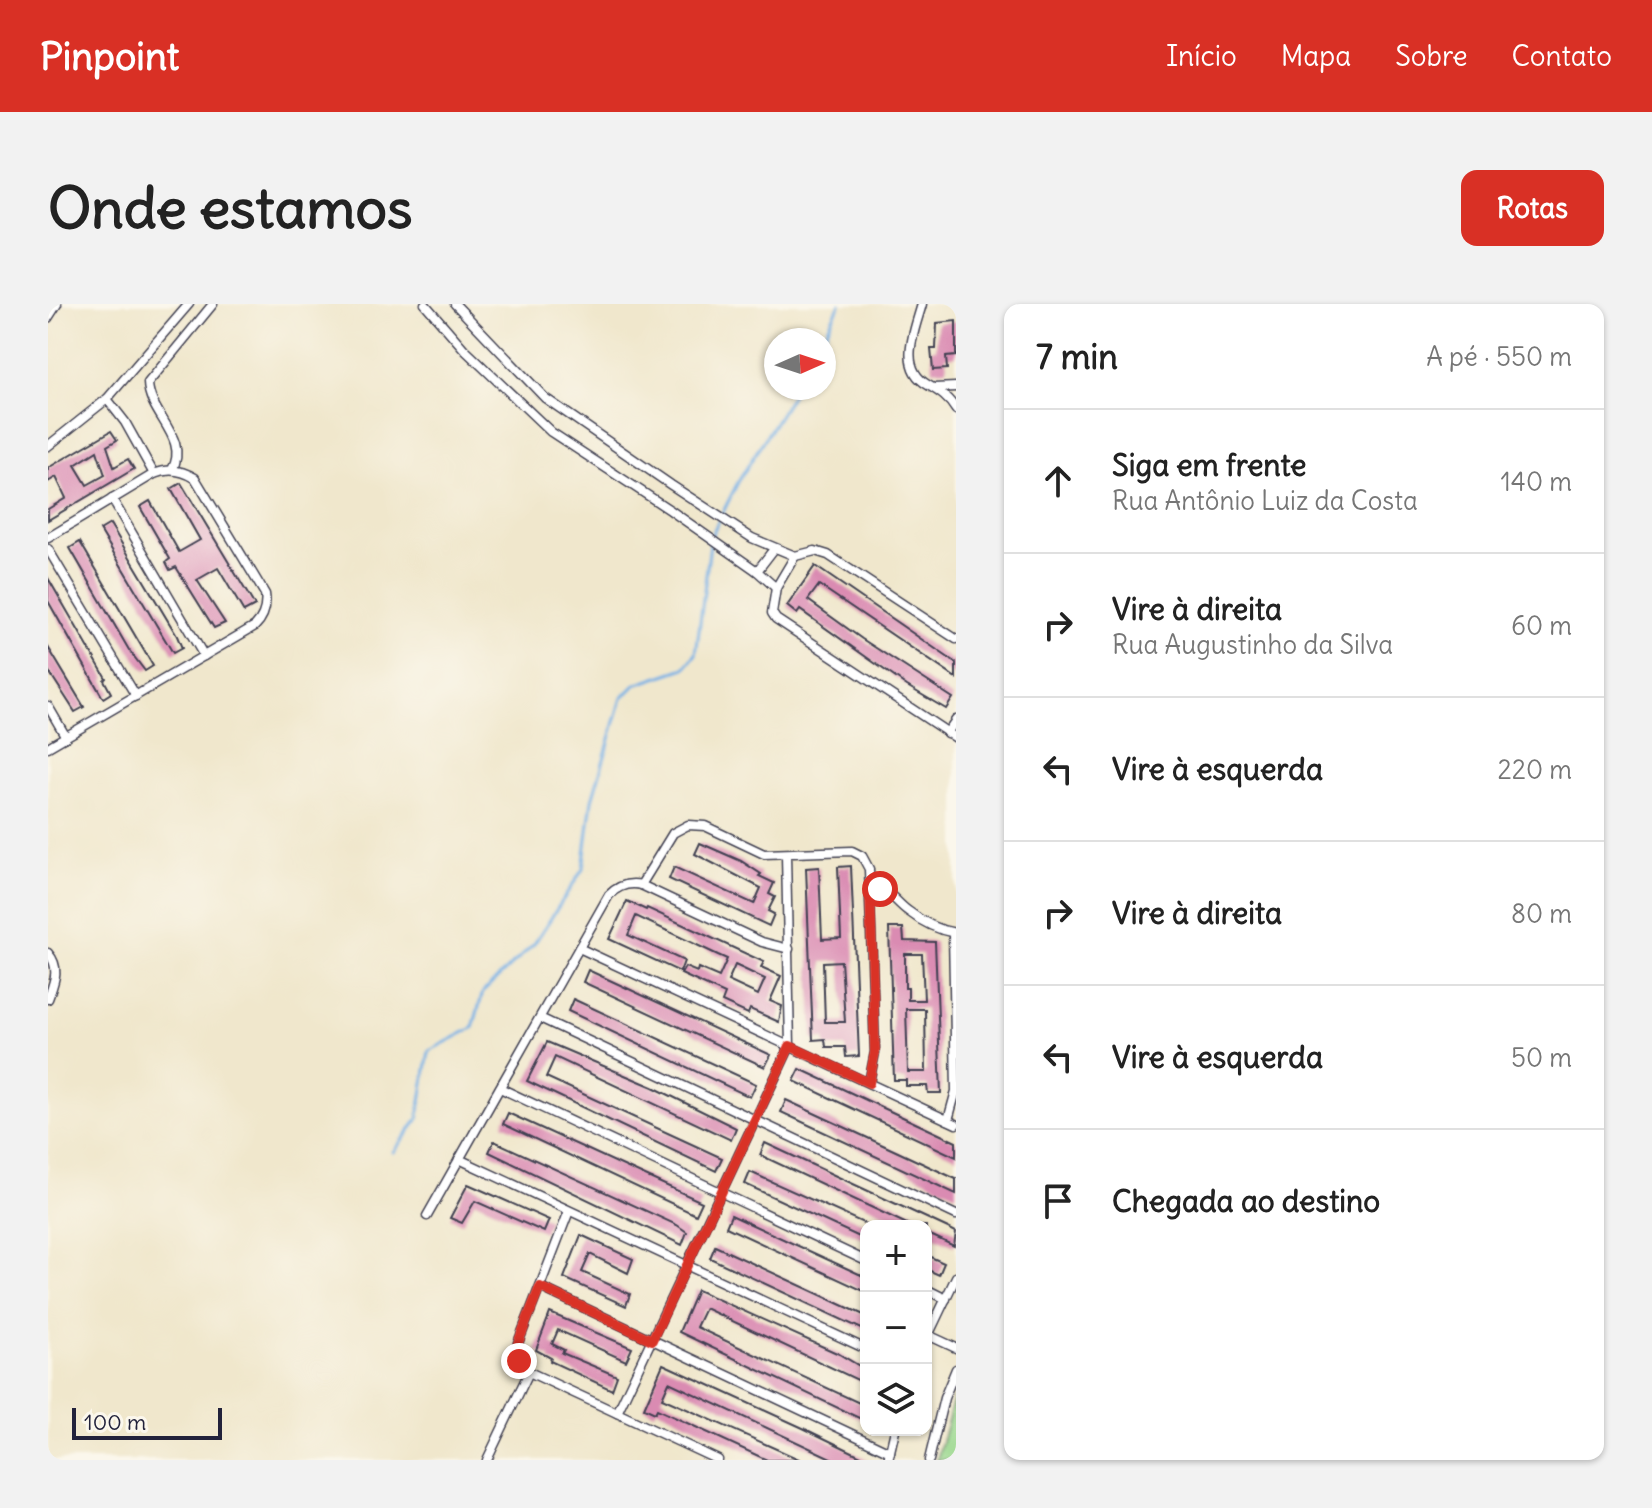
<!DOCTYPE html>
<html lang="pt">
<meta charset="utf-8">
<style>
:root{--surface:#fff;--page:#f2f2f2;--text:#222;--muted:#767676;--line:#e0e0e0;--accent:#d93025}
body{margin:0;font-family:Delius,sans-serif;background:var(--page);color:var(--text)}
.controls{position:absolute;right:24px;bottom:24px;display:grid;overflow:hidden;border-radius:16px;box-shadow:0 2px 6px #0004}
.controls button{width:72px;height:72px;display:grid;place-items:center;padding:0;border:0;border-bottom:2px solid var(--line);background:var(--surface);color:var(--text);font:40px sans-serif}
.compass{position:absolute;left:716px;top:24px;width:72px;height:72px;border-radius:50%;background:var(--surface);box-shadow:0 2px 6px #0004;rotate:87deg}
.scale{position:absolute;left:24px;bottom:20px;width:150px;box-sizing:border-box;padding-left:8px;border:4px solid #22223b;border-top:0;font-size:22px;line-height:28px;white-space:nowrap;color:#22223b;-webkit-text-stroke:6px #fbf7ec;paint-order:stroke}
.stop{position:absolute;width:24px;height:24px;margin:-18px;border:6px solid #d93025;border-radius:50%;background:#fff}
.stop.end{background:#d93025;border-color:#fff;box-shadow:0 2px 8px #0008}
.list{margin:0;padding:0;list-style:none}
h2{display:flex;justify-content:space-between;align-items:center;height:104px;margin:0;padding:0 32px;font-size:34px}
h2 small{font-size:26px;font-weight:400;color:var(--muted)}
.list li{display:grid;grid-template-columns:52px 1fr auto;gap:24px;align-items:center;box-sizing:border-box;height:144px;padding:0 32px;border-top:2px solid var(--line)}
.list b{display:block;font-size:30px;white-space:nowrap}
.list p{margin:0;font-size:26px;white-space:nowrap;color:var(--muted)}
.list em{font-size:26px;font-style:normal;color:var(--muted)}
.icon{flex:none;width:44px;height:44px;fill:none;stroke:currentColor;stroke-width:2;stroke-linecap:round;stroke-linejoin:round}
.map{position:relative;flex:none;width:908px;height:1156px;overflow:hidden;border-radius:16px}
header{display:flex;align-items:center;gap:48px;box-sizing:border-box;height:112px;padding:0 40px;background:var(--accent);color:#fff}
header strong{font-size:38px}
nav{display:flex;gap:44px;margin-inline-start:auto;font-size:28px}
.intro{display:flex;align-items:center;justify-content:space-between;box-sizing:border-box;height:192px;padding:0 48px}
h1{margin:0;font-size:56px}
.button{padding:20px 36px;border-radius:16px;background:var(--accent);color:#fff;font-size:28px;font-weight:700}
main{display:flex;gap:48px;padding:0 48px}
aside{flex:1;background:var(--surface);border-radius:16px;box-shadow:0 2px 6px #0004}
.map>svg:first-child{display:block}
</style>
<header>
<strong>Pinpoint</strong>
<nav><a>Início</a><a>Mapa</a><a>Sobre</a><a>Contato</a></nav>
</header>
<div class="intro"><h1>Onde estamos</h1><a class="button">Rotas</a></div>
<main>
<div class="map">
<svg width="908" height="1156" viewBox="0 0 908 1156">
<rect width="100%" height="100%" fill="#fbf7ec"/>
<filter id="ink" filterUnits="userSpaceOnUse"><feTurbulence type="fractalNoise" baseFrequency=".0125" numOctaves="2"/><feDisplacementMap in="SourceGraphic" scale="16" xChannelSelector="R" yChannelSelector="G"/><feConvolveMatrix kernelMatrix="1 2 1 2 8 2 1 2 1" color-interpolation-filters="sRGB"/></filter>
<filter id="wash" filterUnits="userSpaceOnUse"><feTurbulence type="fractalNoise" baseFrequency=".006" numOctaves="4" result="noise"/><feDisplacementMap in="SourceGraphic" scale="32" xChannelSelector="R" yChannelSelector="G"/><feGaussianBlur stdDeviation="1.8" result="paint"/><feColorMatrix in="noise" values="0 0 0 0 0 0 0 0 0 0 0 0 0 0 0 0 0 1.4 0 .05"/><feComposite in="paint" operator="in"/></filter>
<g filter="url(#wash)">
<rect width="100%" height="100%" fill="#f0e7cc"/>
<path fill="#98d78c" stroke="#5d7c64" stroke-width="2" d="M 908,1086 L 908,1156 L 889,1156 Z"/>
<g fill="none" stroke-linecap="round" stroke-linejoin="round">
<g stroke="#75b0e6" stroke-width="3">
<path d="M 774,36 L 792,0"/>
<path d="M 345,848 L 370,816 L 381,747 L 425,724 L 435,688 L 486,640 L 535,565 L 544,496 L 574,394 L 587,381 L 637,364 L 648,350 L 663,232 L 690,178 L 748,84"/>
</g>
</g>
<g id="blocks">
<g fill="#da8bb2" fill-rule="evenodd">
<path d="M 908,17 L 908,52 L 898,53 L 899,65 L 885,66 L 883,45 L 888,45 L 889,19 Z"/>
<path d="M 63,127 L 69,136 L 59,142 L 66,163 L 80,155 L 86,165 L 0,216 L 0,205 L 18,194 L 8,173 L 0,178 L 0,164 ZM 49,147 L 57,171 L 39,181 L 27,161 Z"/>
<path d="M 133,179 L 207,302 L 196,308 L 170,264 L 149,276 L 177,319 L 166,324 L 128,263 L 122,266 L 118,258 L 122,255 L 92,203 L 102,197 L 131,248 L 152,236 L 123,185 Z"/>
<path d="M 62,220 L 129,332 L 134,344 L 125,349 L 52,226 Z"/>
<path d="M 32,238 L 105,362 L 97,367 L 81,346 L 22,244 Z"/>
<path d="M 767,262 L 908,359 L 908,374 L 771,281 L 760,296 L 814,335 L 905,394 L 898,405 L 859,382 L 752,306 L 749,310 L 739,302 Z"/>
<path d="M 0,274 L 58,374 L 56,376 L 63,389 L 55,394 L 0,297 Z"/>
<path d="M 0,343 L 36,403 L 27,408 L 0,366 Z"/>
<path d="M 652,539 L 693,557 L 713,570 L 711,572 L 726,579 L 721,590 L 727,593 L 720,607 L 726,610 L 721,622 L 621,575 L 626,563 L 706,600 L 713,584 L 647,550 Z"/>
<path d="M 803,562 L 811,752 L 798,753 L 797,743 L 778,743 L 777,735 L 765,736 L 758,564 L 771,563 L 774,635 L 793,634 L 790,563 ZM 793,657 L 797,718 L 777,718 L 775,658 Z"/>
<path d="M 579,597 L 598,606 L 599,604 L 716,658 L 713,663 L 733,672 L 722,697 L 734,702 L 731,718 L 702,705 L 700,710 L 674,698 L 677,690 L 633,670 L 637,663 L 649,668 L 650,664 L 671,673 L 679,655 L 670,651 L 588,612 L 580,631 L 636,657 L 632,668 L 561,635 ZM 687,661 L 717,675 L 710,691 L 680,677 Z"/>
<path d="M 841,624 L 855,624 L 856,637 L 887,638 L 893,789 L 880,789 L 879,782 L 858,782 L 858,776 L 846,776 ZM 857,650 L 874,650 L 876,696 L 860,696 L 860,684 L 857,684 ZM 858,705 L 877,705 L 878,768 L 860,768 Z"/>
<path d="M 540,666 L 723,751 L 717,763 L 535,678 Z"/>
<path d="M 525,695 L 708,780 L 702,793 L 520,707 Z"/>
<path d="M 499,738 L 605,783 L 688,824 L 683,836 L 507,753 L 498,773 L 674,854 L 668,867 L 479,777 Z"/>
<path d="M 752,765 L 908,838 L 908,853 L 746,777 Z"/>
<path d="M 738,796 L 908,875 L 908,890 L 733,808 Z"/>
<path d="M 460,809 L 654,898 L 648,911 L 455,820 Z"/>
<path d="M 446,837 L 629,921 L 639,928 L 634,941 L 441,848 Z"/>
<path d="M 717,839 L 900,924 L 908,928 L 906,942 L 878,929 L 878,922 L 863,922 L 712,851 Z"/>
<path d="M 702,868 L 820,921 L 818,936 L 697,880 Z"/>
<path d="M 420,880 L 501,916 L 496,928 L 427,897 L 414,919 L 402,914 Z"/>
<path d="M 683,911 L 811,970 L 818,974 L 818,988 L 678,923 Z"/>
<path d="M 533,931 L 585,955 L 580,969 L 542,950 L 534,968 L 582,990 L 578,1002 L 516,974 Z"/>
<path d="M 667,942 L 818,1012 L 818,1027 L 662,954 Z"/>
<path d="M 878,951 L 896,959 L 891,971 L 878,965 Z"/>
<path d="M 649,986 L 791,1050 L 815,1064 L 818,1057 L 818,1080 L 657,1004 L 648,1023 L 818,1102 L 813,1115 L 631,1028 Z"/>
<path d="M 502,1009 L 584,1044 L 578,1057 L 510,1026 L 504,1040 L 516,1046 L 514,1049 L 569,1072 L 564,1086 L 502,1057 L 503,1054 L 488,1046 Z"/>
<path d="M 615,1060 L 755,1124 L 821,1156 L 787,1156 L 621,1078 L 614,1094 L 753,1156 L 719,1156 L 609,1105 L 607,1109 L 596,1104 Z"/>
</g>
</g>
</g>
<g filter="url(#ink)">
<use href="#blocks" fill-opacity="0" stroke="#414051" stroke-width="2"/>
<g fill="none" stroke-linecap="round" stroke-linejoin="round">
<defs>
<g id="minor">
<path d="M 377,0 L 417,46 L 503,128 L 622,206 L 709,267 L 728,284"/>
<path d="M 407,0 L 497,94 L 623,181 L 704,234 L 747,252"/>
<path d="M 874,0 C 867,26 849,64 880,81 C 892,88 901,94 908,106"/>
<path d="M 0,14 L 9,0"/>
<path d="M 886,84 L 908,83"/>
<path d="M 59,95 L 77,118 L 106,170"/>
<path d="M 0,142 L 59,95 L 141,0"/>
<path d="M 124,166 C 142,134 101,111 100,79 L 165,0"/>
<path d="M 64,195 L 156,352"/>
<path d="M 0,234 L 106,170 C 120,164 134,166 147,174 L 217,290 C 219,303 216,313 207,322 L 0,443"/>
<path d="M 0,245 L 88,392"/>
<path d="M 747,252 L 728,284 L 724,309 L 728,315 L 908,434"/>
<path d="M 747,252 L 767,247 L 780,251 L 908,335"/>
<path d="M 709,267 L 726,245"/>
<path d="M 0,402 L 18,433"/>
<path d="M 899,429 L 908,416"/>
<path d="M 593,581 L 625,529 L 640,521 L 657,522 L 716,550 L 804,547 L 814,552 L 821,565 L 827,748 L 821,779"/>
<path d="M 822,584 C 842,584 846,597 860,607 C 874,618 890,626 907,629"/>
<path d="M 531,644 L 908,820"/>
<path d="M 0,649 C 13,664 6,678 0,695"/>
<path d="M 492,714 L 908,911"/>
<path d="M 452,784 L 818,957"/>
<path d="M 900,816 L 908,787 L 905,629"/>
<path d="M 411,855 L 818,1045"/>
<path d="M 521,907 L 470,1039 C 468,1052 472,1059 481,1068 L 670,1156"/>
<path d="M 379,912 L 561,591 C 570,582 580,578 593,581 L 714,638 L 741,645"/>
<path d="M 492,983 L 842,1148"/>
<path d="M 878,985 L 898,995"/>
<path d="M 880,1031 L 908,1044"/>
<path d="M 878,1036 L 908,973"/>
<path d="M 569,1109 L 742,742 L 738,550"/>
<path d="M 439,1156 L 481,1068"/>
<path d="M 840,1156 L 847,1126"/>
<path d="M 881,1156 L 896,1094 L 908,1065"/>
</g>
</defs>
<use href="#minor" stroke="#414051" stroke-width="11"/>
<use href="#minor" stroke="#fff" stroke-width="8"/>
</g>
</g>
<g fill="none" stroke-linecap="round" stroke-linejoin="round" filter="url(#ink)">
<path stroke="#d93025" stroke-width="10" d="M 471,1057 L 470,1039 L 492,983 L 604,1036 L 742,742 L 821,779 L 827,748 L 822,584 L 832,585"/>
</g>
</svg>
<div class="controls">
<button>+</button>
<button>−</button>
<button><svg class="icon" aria-label="layers" viewBox="0 0 24 24"><path d="M12 4l9 5-9 5-9-5zM3 14l9 5 9-5"/></svg></button>
</div>
<svg class="compass" viewBox="-18 -18 36 36"><path d="M0-13l5 13h-10z" fill="#e53935"/><path d="M0 13l5-13h-10z" fill="#767676"/></svg>
<div class="scale">100 m</div>
<div class="stop" style="left:832px;top:585px"></div>
<div class="stop end" style="left:471px;top:1057px"></div>
</div>
<aside>
<h2>7 min<small>A pé · 550 m</small></h2>
<ul class="list">
<li><svg class="icon" aria-label="ahead" viewBox="0 0 24 24"><path d="M12 20V5M6 11l6-6 6 6"/></svg><div><b>Siga em frente</b><p>Rua Antônio Luiz da Costa</p></div><em>140 m</em></li>
<li><svg class="icon" aria-label="right" viewBox="0 0 24 24"><path d="M7 20v-9h11M14 6l5 5-5 5"/></svg><div><b>Vire à direita</b><p>Rua Augustinho da Silva</p></div><em>60 m</em></li>
<li><svg class="icon" aria-label="left" viewBox="0 0 24 24"><path d="M17 20v-9H6M10 6l-5 5 5 5"/></svg><div><b>Vire à esquerda</b></div><em>220 m</em></li>
<li><svg class="icon" aria-label="right" viewBox="0 0 24 24"><path d="M7 20v-9h11M14 6l5 5-5 5"/></svg><div><b>Vire à direita</b></div><em>80 m</em></li>
<li><svg class="icon" aria-label="left" viewBox="0 0 24 24"><path d="M17 20v-9H6M10 6l-5 5 5 5"/></svg><div><b>Vire à esquerda</b></div><em>50 m</em></li>
<li><svg class="icon" aria-label="arrive" viewBox="0 0 24 24"><path d="M6 21V4h12l-3 4 3 4H6"/></svg><div><b>Chegada ao destino</b></div></li>
</ul>
</aside>
</main>
